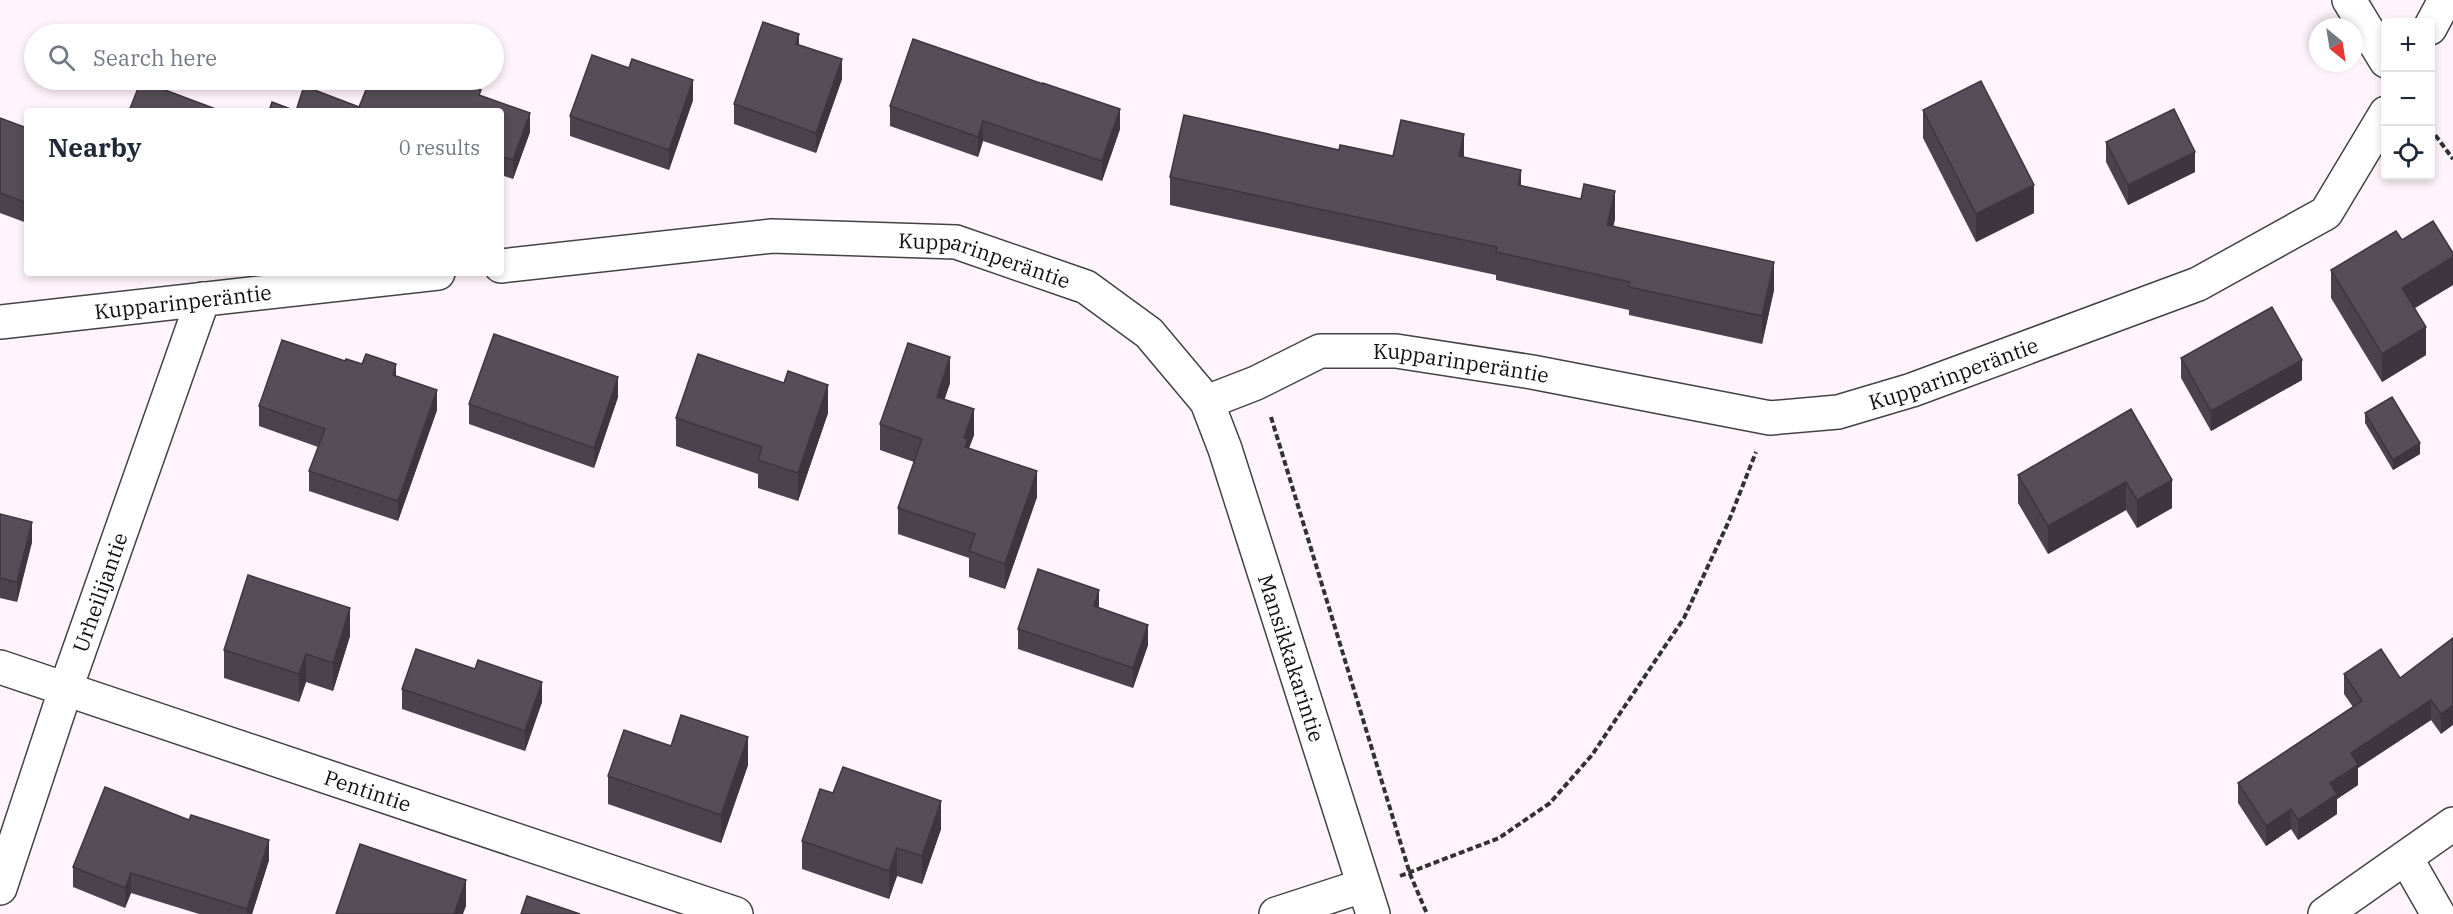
<!DOCTYPE html>
<meta charset="utf-8">
<style>
:root{--surface:#fff;--page:#f2f2f3;--text:#1f2937;--muted:#747a83;--line:#e0e1e3}
body{margin:0;font-family:"IBM Plex Serif",serif;background:var(--page);color:var(--text)}
.controls{position:absolute;right:18px;top:18px;display:grid;overflow:hidden;border-radius:6px;box-shadow:0 3px 9px #0003}
.controls button{width:54px;height:54px;display:grid;place-items:center;padding:0;border:0;border-bottom:2px solid var(--line);background:var(--surface);color:var(--text);font:30px sans-serif}
.compass{position:absolute;left:2309px;top:18px;width:54px;height:54px;border-radius:50%;background:var(--surface);box-shadow:0 3px 9px #0003;rotate:150deg}
.list{margin:0;padding:0;list-style:none}
h2{display:flex;justify-content:space-between;align-items:center;height:78px;margin:0;padding:0 24px;font-size:26px}
h2 small{font-size:20px;font-weight:400;color:var(--muted)}
.icon{flex:none;width:33px;height:33px;fill:none;stroke:currentColor;stroke-width:2;stroke-linecap:round;stroke-linejoin:round}
.map{position:relative;flex:none;width:2453px;height:914px;overflow:hidden}
.search{position:absolute;background:var(--surface);box-shadow:0 3px 9px #0003;left:24px;top:24px;width:480px;height:66px;display:flex;align-items:center;gap:15px;box-sizing:border-box;padding:0 21px;border-radius:33px;color:var(--muted);font-size:22px}
.panel{position:absolute;background:var(--surface);box-shadow:0 3px 9px #0003;left:24px;top:108px;width:480px;height:168px;border-radius:6px}
.map>svg:first-child{display:block}
</style>
<div class="map">
<svg width="2453" height="914" viewBox="0 0 2453 914">
<rect width="100%" height="100%" fill="#fff4fb"/>
<g fill="none" stroke-linecap="round" stroke-linejoin="round">
<defs>
<g id="minor">
<path d="M 2349,0 L 2386,61"/>
<path d="M 2430,28 L 2445,0"/>
<path id="s1" d="M 1207,402 L 1256,383 L 1320,351 L 1396,351 L 1532,372 L 1770,418 L 1838,412 L 1912,390 L 2198,284 L 2326,213 L 2386,113"/>
<path id="s2" d="M 0,667 L 736,914"/>
<path d="M 2406,858 L 2438,914"/>
<path id="s3" d="M 0,888 L 66,688 L 203,299"/>
<path d="M 1276,914 L 1362,886"/>
<path d="M 2325,914 L 2453,824"/>
</g>
<g id="tertiary">
<path id="s4" d="M 501,266 L 772,236 L 956,242 L 1086,287 L 1149,333 L 1207,402 L 1225,449 L 1373,914"/>
<path id="s5" d="M 0,322 L 438,273"/>
</g>
</defs>
<use href="#minor" stroke="#434343" stroke-width="36"/>
<use href="#tertiary" stroke="#434343" stroke-width="36"/>
<g stroke="#323232" stroke-width="4" stroke-dasharray="6 3" stroke-linecap="butt">
<path d="M 2430,128 L 2453,159"/>
<path d="M 1271,417 L 1410,874 L 1427,914"/>
<path d="M 1400,876 L 1499,838 L 1550,803 L 1592,755 L 1684,618 L 1728,523 L 1756,452"/>
</g>
<use href="#minor" stroke="#fff" stroke-width="33"/>
<use href="#tertiary" stroke="#fff" stroke-width="33"/>
</g>
<g fill="#4b424d">
<path d="M 799,45 L 842,79 L 816,153 L 734,124 L 734,104 Z"/>
<path d="M 481,96 L 530,132 L 513,179 L 501,175 L 501,111 L 296,111 L 359,107 Z"/>
<path d="M 693,100 L 669,170 L 570,136 L 570,116 Z"/>
<path d="M 890,106 L 1120,129 L 1102,181 L 983,141 L 978,157 L 890,126 Z"/>
<path d="M 1923,110 L 2034,213 L 1976,242 L 1923,138 Z"/>
<path d="M 0,118 L 27,128 L 27,223 L 0,213 Z"/>
<path d="M 2106,142 L 2195,172 L 2128,205 L 2106,162 Z"/>
<path d="M 1339,150 L 1393,156 L 1464,157 L 1521,186 L 1615,219 L 1613,227 L 1774,290 L 1762,344 L 1629,315 L 1629,310 L 1496,280 L 1496,275 L 1170,205 L 1170,177 Z"/>
<path d="M 2402,240 L 2453,253 L 2453,285 L 2414,308 L 2426,355 L 2382,382 L 2331,298 L 2331,270 Z"/>
<path d="M 2181,358 L 2302,380 L 2211,431 L 2181,378 Z"/>
<path d="M 345,361 L 396,376 L 437,410 L 398,521 L 309,491 L 309,471 L 318,447 L 259,426 L 259,406 Z"/>
<path d="M 950,383 L 944,399 L 974,435 L 969,448 L 1037,497 L 1005,589 L 969,577 L 969,558 L 898,534 L 898,508 L 914,462 L 880,450 L 880,424 Z"/>
<path d="M 618,397 L 594,468 L 469,424 L 469,404 Z"/>
<path d="M 828,413 L 798,501 L 758,488 L 758,474 L 676,446 L 676,418 Z"/>
<path d="M 2365,413 L 2420,454 L 2393,470 L 2365,423 Z"/>
<path d="M 2018,475 L 2172,480 L 2172,508 L 2137,528 L 2126,510 L 2048,554 L 2018,503 Z"/>
<path d="M 0,514 L 32,542 L 17,602 L 0,598 Z"/>
<path d="M 1099,608 L 1148,645 L 1133,688 L 1018,649 L 1018,629 Z"/>
<path d="M 350,636 L 333,691 L 306,682 L 299,702 L 224,678 L 224,650 Z"/>
<path d="M 2453,638 L 2441,734 L 2431,720 L 2358,768 L 2358,785 L 2337,799 L 2337,814 L 2298,840 L 2291,829 L 2266,846 L 2238,803 L 2238,783 L 2353,707 L 2344,694 L 2344,674 L 2400,678 Z"/>
<path d="M 402,689 L 542,702 L 525,751 L 402,709 Z"/>
<path d="M 748,765 L 721,843 L 608,804 L 608,776 Z"/>
<path d="M 189,820 L 269,860 L 252,914 L 199,914 L 131,893 L 125,908 L 73,887 L 73,867 Z"/>
<path d="M 941,829 L 922,884 L 897,876 L 889,899 L 802,869 L 802,841 Z"/>
</g>
<g fill="#3d363e">
<path d="M 799,34 L 799,54 L 796,44 Z"/>
<path d="M 842,59 L 842,79 L 816,153 L 816,133 Z"/>
<path d="M 693,80 L 693,100 L 669,170 L 669,150 Z"/>
<path d="M 1120,109 L 1120,129 L 1102,181 L 1102,161 Z"/>
<path d="M 530,113 L 530,132 L 513,179 L 513,160 Z"/>
<path d="M 983,121 L 983,141 L 978,157 L 978,137 Z"/>
<path d="M 1464,134 L 1464,162 L 1459,156 Z"/>
<path d="M 2195,152 L 2195,172 L 2128,205 L 2128,185 Z"/>
<path d="M 1521,170 L 1521,198 L 1518,185 Z"/>
<path d="M 2034,185 L 2034,213 L 1976,242 L 1976,214 Z"/>
<path d="M 1615,191 L 1615,219 L 1607,253 L 1607,225 Z"/>
<path d="M 2453,257 L 2453,285 L 2402,316 L 2402,288 Z"/>
<path d="M 1774,262 L 1774,290 L 1762,344 L 1762,316 Z"/>
<path d="M 2426,327 L 2426,355 L 2382,382 L 2382,354 Z"/>
<path d="M 950,357 L 950,383 L 937,423 L 937,397 Z"/>
<path d="M 2302,360 L 2302,380 L 2211,431 L 2211,411 Z"/>
<path d="M 396,364 L 396,384 L 393,375 Z"/>
<path d="M 618,377 L 618,397 L 594,468 L 594,448 Z"/>
<path d="M 828,385 L 828,413 L 798,501 L 798,473 Z"/>
<path d="M 437,390 L 437,410 L 398,521 L 398,501 Z"/>
<path d="M 974,409 L 974,435 L 968,451 L 968,465 L 964,438 Z"/>
<path d="M 2420,443 L 2420,454 L 2393,470 L 2393,460 Z"/>
<path d="M 1037,471 L 1037,497 L 1005,589 L 1005,564 Z"/>
<path d="M 2172,480 L 2172,508 L 2137,528 L 2137,500 Z"/>
<path d="M 2126,482 L 2126,510 L 2048,554 L 2048,526 Z"/>
<path d="M 32,522 L 32,542 L 17,602 L 17,582 Z"/>
<path d="M 1099,590 L 1099,610 L 1094,606 Z"/>
<path d="M 350,608 L 350,636 L 333,691 L 333,663 Z"/>
<path d="M 1148,625 L 1148,645 L 1133,688 L 1133,668 Z"/>
<path d="M 306,654 L 306,682 L 299,702 L 299,674 Z"/>
<path d="M 542,682 L 542,702 L 525,751 L 525,731 Z"/>
<path d="M 2431,700 L 2431,720 L 2358,768 L 2358,785 L 2337,799 L 2337,814 L 2298,840 L 2298,820 L 2330,783 L 2351,753 Z"/>
<path d="M 2453,705 L 2453,725 L 2441,734 L 2441,714 Z"/>
<path d="M 748,737 L 748,765 L 721,843 L 721,815 Z"/>
<path d="M 941,801 L 941,829 L 922,884 L 922,856 Z"/>
<path d="M 2291,809 L 2291,829 L 2266,846 L 2266,826 Z"/>
<path d="M 269,840 L 269,860 L 252,914 L 247,914 L 247,909 Z"/>
<path d="M 897,848 L 897,876 L 889,899 L 889,871 Z"/>
<path d="M 131,873 L 131,893 L 125,908 L 125,888 Z"/>
<path d="M 466,880 L 466,906 L 463,914 L 454,914 Z"/>
</g>
<g fill="#574d59" stroke="#3d363e" stroke-width="1.5">
<path d="M 763,22 L 799,34 L 796,44 L 842,59 L 816,133 L 734,104 Z"/>
<path d="M 390,26 L 413,34 L 386,34 Z"/>
<path d="M 913,39 L 1043,84 L 1043,83 L 1120,109 L 1102,161 L 983,121 L 978,137 L 890,106 Z"/>
<path d="M 592,55 L 629,68 L 632,59 L 693,80 L 669,150 L 570,116 Z"/>
<path d="M 370,80 L 451,80 L 481,90 L 479,95 L 530,113 L 513,160 L 501,156 L 501,111 L 269,111 L 272,102 L 296,111 L 304,86 L 359,107 Z"/>
<path d="M 141,81 L 221,111 L 129,111 Z"/>
<path d="M 1981,81 L 2034,185 L 1976,214 L 1923,110 Z"/>
<path d="M 2174,109 L 2195,152 L 2128,185 L 2106,142 Z"/>
<path d="M 1184,115 L 1339,150 L 1340,145 L 1393,156 L 1401,120 L 1464,134 L 1459,156 L 1521,170 L 1518,185 L 1581,199 L 1584,184 L 1615,191 L 1607,225 L 1774,262 L 1762,316 L 1629,287 L 1630,282 L 1496,252 L 1497,247 L 1170,177 Z"/>
<path d="M 0,118 L 27,128 L 27,203 L 0,193 Z"/>
<path d="M 2433,221 L 2453,253 L 2453,257 L 2402,288 L 2426,327 L 2382,354 L 2331,270 L 2396,231 L 2402,240 Z"/>
<path d="M 2272,307 L 2302,360 L 2211,411 L 2181,358 Z"/>
<path d="M 494,334 L 618,377 L 594,448 L 469,404 Z"/>
<path d="M 282,340 L 345,361 L 346,359 L 362,364 L 366,354 L 396,364 L 393,375 L 437,390 L 398,501 L 309,471 L 325,429 L 259,406 Z"/>
<path d="M 908,343 L 950,357 L 937,397 L 974,409 L 964,438 L 968,439 L 965,447 L 1037,471 L 1005,564 L 969,551 L 975,534 L 898,508 L 922,439 L 880,424 Z"/>
<path d="M 698,354 L 784,383 L 788,371 L 828,385 L 798,473 L 758,460 L 762,447 L 676,418 Z"/>
<path d="M 2392,397 L 2420,443 L 2393,460 L 2365,413 Z"/>
<path d="M 2131,409 L 2172,480 L 2137,500 L 2126,482 L 2048,526 L 2018,475 Z"/>
<path d="M 0,514 L 32,522 L 17,582 L 0,578 Z"/>
<path d="M 1038,569 L 1099,590 L 1094,606 L 1148,625 L 1133,668 L 1018,629 Z"/>
<path d="M 248,575 L 350,608 L 333,663 L 306,654 L 299,674 L 224,650 Z"/>
<path d="M 2453,638 L 2453,705 L 2441,714 L 2431,700 L 2351,753 L 2358,765 L 2330,783 L 2337,794 L 2298,820 L 2291,809 L 2266,826 L 2238,783 L 2362,701 L 2344,674 L 2381,649 L 2400,678 Z"/>
<path d="M 416,649 L 475,669 L 478,660 L 542,682 L 525,731 L 402,689 Z"/>
<path d="M 681,715 L 748,737 L 721,815 L 608,776 L 624,730 L 671,746 Z"/>
<path d="M 843,767 L 941,801 L 922,856 L 897,848 L 889,871 L 802,841 L 820,789 L 833,793 Z"/>
<path d="M 105,787 L 189,820 L 191,815 L 269,840 L 247,909 L 131,873 L 125,888 L 73,867 Z"/>
<path d="M 360,844 L 466,880 L 454,914 L 336,914 Z"/>
<path d="M 527,896 L 580,914 L 521,914 Z"/>
</g>
<g text-anchor="middle" dominant-baseline="central" stroke-width="6" stroke-linejoin="round" paint-order="stroke">
<g font-size="21" fill="#101010" stroke="#fff">
<text stroke="none"><textPath href="#s4" startOffset="488">Kupparinperäntie</textPath></text>
<text stroke="none"><textPath href="#s5" startOffset="184">Kupparinperäntie</textPath></text>
<text stroke="none"><textPath href="#s1" startOffset="266">Kupparinperäntie</textPath></text>
<text stroke="none"><textPath href="#s1" startOffset="770">Kupparinperäntie</textPath></text>
<text stroke="none"><textPath href="#s3" startOffset="312">Urheilijantie</textPath></text>
<text stroke="none"><textPath href="#s4" startOffset="1032">Mansikkakarintie</textPath></text>
<text stroke="none"><textPath href="#s2" startOffset="388">Pentintie</textPath></text>
</g>
</g>
</svg>
<div class="controls">
<button>+</button>
<button>−</button>
<button><svg class="icon" aria-label="locate" viewBox="0 0 24 24"><circle cx="12" cy="12" r="6"/><path d="M12 2v4M12 18v4M2 12h4M18 12h4"/></svg></button>
</div>
<svg class="compass" viewBox="-18 -18 36 36"><path d="M0-13l5 13h-10z" fill="#e53935"/><path d="M0 13l5-13h-10z" fill="#747a83"/></svg>
<div class="search"><svg class="icon" aria-label="search" viewBox="0 0 24 24"><circle cx="10" cy="10" r="6"/><path d="M15 15l6 6"/></svg>Search here</div>
<section class="panel">
<h2>Nearby<small>0 results</small></h2>
<ul class="list">
</ul>
</section>
</div>
